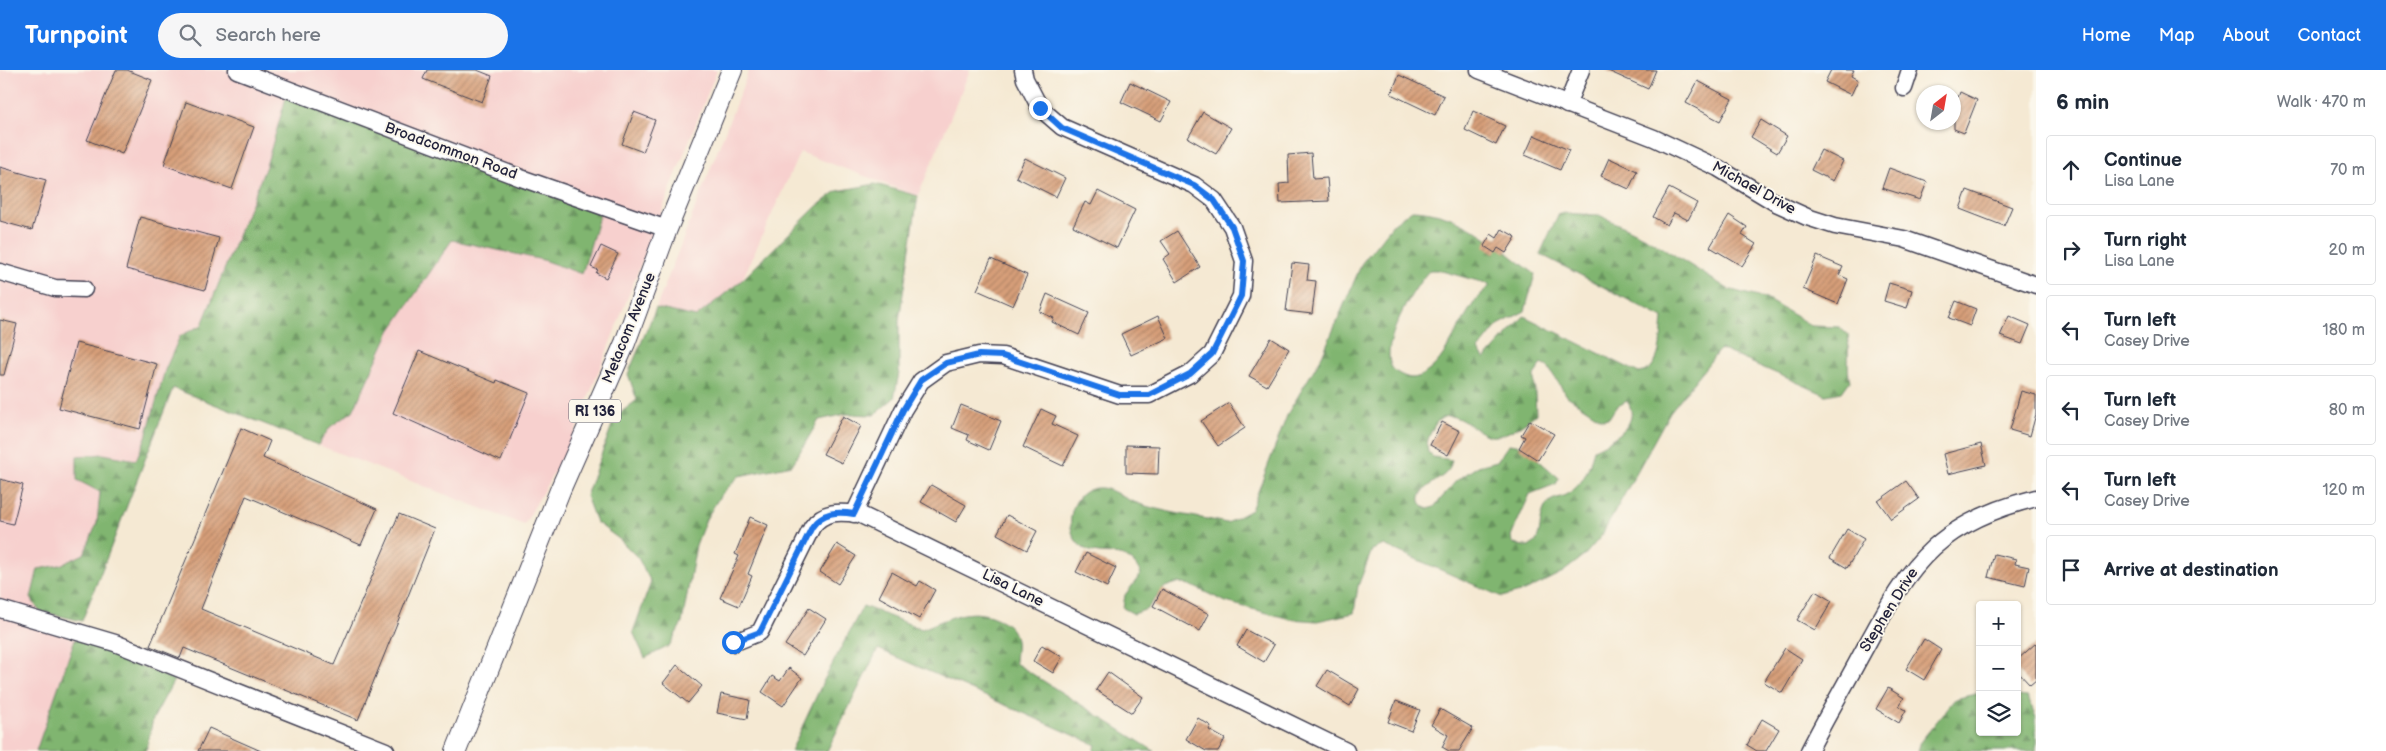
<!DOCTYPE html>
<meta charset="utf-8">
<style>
:root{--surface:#fff;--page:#f6f6f7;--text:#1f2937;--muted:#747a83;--line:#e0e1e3;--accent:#1a73e8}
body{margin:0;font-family:"Balsamiq Sans",sans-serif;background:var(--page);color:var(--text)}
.controls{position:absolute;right:15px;bottom:15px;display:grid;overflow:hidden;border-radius:5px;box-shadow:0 1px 4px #0004}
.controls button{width:45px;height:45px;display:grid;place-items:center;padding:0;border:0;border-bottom:1px solid var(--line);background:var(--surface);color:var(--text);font:25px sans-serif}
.compass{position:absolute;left:1916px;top:15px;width:45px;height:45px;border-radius:50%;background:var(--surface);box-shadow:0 1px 4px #0004;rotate:31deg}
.stop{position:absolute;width:15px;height:15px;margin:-11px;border:4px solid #1a73e8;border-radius:50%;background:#fff}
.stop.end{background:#1a73e8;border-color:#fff;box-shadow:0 1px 5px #0008}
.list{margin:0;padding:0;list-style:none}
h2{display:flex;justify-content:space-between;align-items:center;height:65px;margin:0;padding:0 20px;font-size:21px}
h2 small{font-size:16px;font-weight:400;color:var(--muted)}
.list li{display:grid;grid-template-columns:32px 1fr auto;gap:15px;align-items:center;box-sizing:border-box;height:70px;margin:0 10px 10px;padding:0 10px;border:1px solid var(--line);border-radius:5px}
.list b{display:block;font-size:19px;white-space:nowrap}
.list p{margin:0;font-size:16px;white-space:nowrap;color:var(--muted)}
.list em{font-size:16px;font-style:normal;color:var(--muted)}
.icon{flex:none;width:28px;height:28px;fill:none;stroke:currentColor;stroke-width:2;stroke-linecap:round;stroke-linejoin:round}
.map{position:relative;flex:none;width:2036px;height:681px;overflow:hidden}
header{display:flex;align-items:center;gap:30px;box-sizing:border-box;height:70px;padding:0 25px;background:var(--accent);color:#fff}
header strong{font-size:24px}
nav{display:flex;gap:28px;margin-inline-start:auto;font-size:18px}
.search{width:350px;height:45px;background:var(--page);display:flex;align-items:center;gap:12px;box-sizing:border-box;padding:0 18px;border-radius:28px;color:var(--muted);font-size:19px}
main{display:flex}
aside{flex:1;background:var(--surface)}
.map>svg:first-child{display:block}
</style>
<header>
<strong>Turnpoint</strong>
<div class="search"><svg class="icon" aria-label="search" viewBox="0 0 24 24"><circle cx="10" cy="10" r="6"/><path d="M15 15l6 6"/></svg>Search here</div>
<nav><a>Home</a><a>Map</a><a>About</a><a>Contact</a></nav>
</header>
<main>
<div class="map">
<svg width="2036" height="681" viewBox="0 0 2036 681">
<defs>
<pattern id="forest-firs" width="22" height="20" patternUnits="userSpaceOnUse" patternTransform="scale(1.25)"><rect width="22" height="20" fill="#80b570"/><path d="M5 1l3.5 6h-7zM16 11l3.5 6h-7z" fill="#68935d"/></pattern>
<pattern id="building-hatch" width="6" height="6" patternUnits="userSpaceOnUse" patternTransform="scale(1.25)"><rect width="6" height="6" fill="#d79f79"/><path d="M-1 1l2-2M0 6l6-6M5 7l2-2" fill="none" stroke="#ae8164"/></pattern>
</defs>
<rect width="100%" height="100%" fill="#fbf7ec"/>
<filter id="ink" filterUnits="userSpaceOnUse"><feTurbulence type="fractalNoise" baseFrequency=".02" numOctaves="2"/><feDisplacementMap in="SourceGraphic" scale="10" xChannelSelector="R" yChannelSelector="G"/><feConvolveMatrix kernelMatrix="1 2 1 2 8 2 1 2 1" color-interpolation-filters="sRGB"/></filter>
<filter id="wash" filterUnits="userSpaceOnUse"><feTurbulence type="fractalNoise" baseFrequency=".0096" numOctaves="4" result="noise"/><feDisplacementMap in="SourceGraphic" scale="20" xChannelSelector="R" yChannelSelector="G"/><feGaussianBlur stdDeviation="1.12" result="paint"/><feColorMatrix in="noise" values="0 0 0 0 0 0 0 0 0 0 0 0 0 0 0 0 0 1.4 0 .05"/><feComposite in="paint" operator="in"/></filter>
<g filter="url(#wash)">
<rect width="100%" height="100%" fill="#f5e9d3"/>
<g fill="#f7d0ce">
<path d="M 0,0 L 717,0 L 571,372 L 524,455 L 318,375 L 330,357 L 353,341 L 390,261 L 452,170 L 543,190 L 582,204 L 286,28 L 266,96 L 202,255 L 180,266 L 165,300 L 146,367 L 136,390 L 103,384 L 97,453 L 84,484 L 60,495 L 38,499 L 31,528 L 39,541 L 25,551 L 75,569 L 36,681 L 0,681 Z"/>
<path d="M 749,0 L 970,0 L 918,126 L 800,82 L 742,210 L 696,247 L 656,238 Z"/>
</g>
<g fill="url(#forest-firs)" stroke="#516c56" fill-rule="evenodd">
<path d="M 286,28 L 600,143 L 582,204 L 543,190 L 452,170 L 390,261 L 353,341 L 330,357 L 318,375 L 173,318 L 82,551 L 39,541 L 31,528 L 38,499 L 60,495 L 84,484 L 97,453 L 100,422 L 77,410 L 77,386 L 103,384 L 136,390 L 146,367 L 165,300 L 180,266 L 202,255 L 266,96 Z"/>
<path d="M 875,114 L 918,126 L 899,250 L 899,303 L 894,328 L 874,345 L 846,344 L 819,350 L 792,395 L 739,406 L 720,426 L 706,449 L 696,475 L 682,553 L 669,576 L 645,588 L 633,562 L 651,512 L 638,488 L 619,469 L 596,452 L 586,426 L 615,347 L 637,330 L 628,304 L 656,238 L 696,247 L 742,210 L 816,137 L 837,121 Z"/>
<path d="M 1412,140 C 1462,141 1497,176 1535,204 L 1525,241 L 1498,255 L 1478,280 L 1485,289 L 1524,246 L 1639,303 C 1662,301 1661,265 1663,248 L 1540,184 L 1559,143 L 1599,145 L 1647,168 L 1728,219 L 1766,229 L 1812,256 L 1839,257 L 1848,265 C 1850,281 1846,296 1850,311 L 1842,322 L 1826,325 L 1720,279 L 1670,342 L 1602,465 L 1584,486 L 1563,502 L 1527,520 L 1502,527 L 1384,475 L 1372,480 L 1358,516 L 1354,543 L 1317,551 L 1290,549 L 1226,532 L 1190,515 L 1177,513 L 1165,517 L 1147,539 L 1134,544 L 1123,538 L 1125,525 L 1141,504 C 1127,473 1102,491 1082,477 C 1063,463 1069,425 1092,419 C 1108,414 1120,427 1134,432 C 1159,442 1200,447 1227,453 L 1251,440 L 1288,343 L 1322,286 L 1362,193 L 1394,153 ZM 1430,200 L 1438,200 L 1489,214 L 1489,217 C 1460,239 1451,292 1420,306 C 1412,310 1405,307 1398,303 C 1370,288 1415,214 1430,200 ZM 1542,294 L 1548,297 L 1567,326 L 1602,349 L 1609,348 L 1616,337 L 1627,331 C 1643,354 1611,371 1594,379 C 1589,397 1585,414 1567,424 C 1561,428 1551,428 1547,434 C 1534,451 1549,487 1512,473 L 1511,466 L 1530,424 L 1556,414 L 1559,408 L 1522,376 L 1509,374 L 1497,391 L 1478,396 L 1456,411 L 1434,437 L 1428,439 C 1404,426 1439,411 1447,402 C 1450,399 1451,394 1452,390 L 1433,387 L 1428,382 C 1426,373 1428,368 1432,360 C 1448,327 1472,363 1491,366 C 1505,368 1526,352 1536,344 L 1534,305 Z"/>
<path d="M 863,536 L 922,559 C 948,549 969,536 996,548 C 1005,552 1012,556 1015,566 C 1018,574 1015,585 1015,593 L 1154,681 L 1094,681 L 1096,675 L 878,579 L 827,681 L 791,681 L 823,612 Z"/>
<path d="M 75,569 L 174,610 L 153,649 L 146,681 L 36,681 Z"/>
<path d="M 1980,623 L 1980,662 L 2017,662 L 2017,626 L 2028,627 L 2036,648 L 2036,681 L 1918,681 L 1921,671 L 1955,629 Z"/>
</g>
<g id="blocks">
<g fill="url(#building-hatch)">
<path d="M 116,0 L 127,0 L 152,10 L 122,84 L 87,70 Z"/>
<path d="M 427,0 L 477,0 L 492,6 L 482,32 L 423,9 Z"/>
<path d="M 1606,0 L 1656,0 L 1648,19 Z"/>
<path d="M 1831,0 L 1854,0 L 1851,6 L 1858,10 L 1851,25 L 1825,12 Z"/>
<path d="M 1399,5 L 1444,26 L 1435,45 L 1391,24 Z"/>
<path d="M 1698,11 L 1732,29 L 1720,51 L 1686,33 Z"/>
<path d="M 1130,12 L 1171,32 L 1161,51 L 1121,32 Z"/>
<path d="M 1960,22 L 1977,30 L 1964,63 L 1954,59 L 1954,39 Z"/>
<path d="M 186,32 L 254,57 L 232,119 L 164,95 Z"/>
<path d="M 1473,41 L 1505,56 L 1496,75 L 1465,60 Z"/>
<path d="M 634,42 L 655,50 L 643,82 L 622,74 Z"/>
<path d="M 1203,42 L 1231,58 L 1216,84 L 1188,68 Z"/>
<path d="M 1761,50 L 1787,66 L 1777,83 L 1751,67 Z"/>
<path d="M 1534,65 L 1569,80 L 1560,100 L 1525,85 Z"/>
<path d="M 1821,80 L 1843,91 L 1833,111 L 1811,100 Z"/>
<path d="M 1311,83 L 1313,109 L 1327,108 L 1329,131 L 1280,133 L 1279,114 L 1289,113 L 1288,85 Z"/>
<path d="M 1025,88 L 1065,108 L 1056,127 L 1016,107 Z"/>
<path d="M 1609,88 L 1637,101 L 1629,119 L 1601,106 Z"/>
<path d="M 0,97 L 46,110 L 32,160 L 0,151 Z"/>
<path d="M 1889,98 L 1927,112 L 1920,130 L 1882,118 Z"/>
<path d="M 1669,118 L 1697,133 L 1688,150 L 1674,143 L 1667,155 L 1653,147 Z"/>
<path d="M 1967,120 L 2012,137 L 2004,156 L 1960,139 Z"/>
<path d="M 1098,121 L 1135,140 L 1117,178 L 1073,156 L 1085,132 L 1091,135 Z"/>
<path d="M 1729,145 L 1747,157 L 1742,165 L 1756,174 L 1742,196 L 1710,177 Z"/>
<path d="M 140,147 L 219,168 L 205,220 L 126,199 Z"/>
<path d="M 1502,159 L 1516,167 L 1506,183 L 1498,178 L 1495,183 L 1484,176 L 1491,164 L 1497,168 Z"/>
<path d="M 1177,161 L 1200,197 L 1177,212 L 1163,189 L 1170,184 L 1161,171 Z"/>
<path d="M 601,176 L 618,184 L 606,208 L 596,203 L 598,200 L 591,197 Z"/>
<path d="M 1817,186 L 1843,197 L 1839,205 L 1848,209 L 1838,234 L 1803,219 Z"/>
<path d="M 991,189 L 1027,205 L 1013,236 L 977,220 Z"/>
<path d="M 1292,193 L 1309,195 L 1307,210 L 1316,211 L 1312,244 L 1286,241 Z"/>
<path d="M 1889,213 L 1912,220 L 1907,238 L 1884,231 Z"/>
<path d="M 1047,224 L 1089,243 L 1079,265 L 1052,252 L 1054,248 L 1040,242 Z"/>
<path d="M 1956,231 L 1976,239 L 1970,256 L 1949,248 Z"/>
<path d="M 1158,246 L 1168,268 L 1131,285 L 1121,264 Z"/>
<path d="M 2009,246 L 2030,255 L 2022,274 L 2000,266 Z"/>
<path d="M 0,250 L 17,254 L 4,305 L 0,305 Z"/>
<path d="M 1271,268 L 1289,279 L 1267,316 L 1249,306 Z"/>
<path d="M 76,273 L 157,294 L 140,359 L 59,338 Z"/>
<path d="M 419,281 L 496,313 L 497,310 L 529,323 L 501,391 L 393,343 Z"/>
<path d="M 2021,321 L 2036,325 L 2036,344 L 2030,366 L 2010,360 Z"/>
<path d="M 1229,333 L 1245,358 L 1218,376 L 1201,351 Z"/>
<path d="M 961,335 L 1001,351 L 989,380 L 967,370 L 969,365 L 952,358 Z"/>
<path d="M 1041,339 L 1056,346 L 1052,354 L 1078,366 L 1063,396 L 1023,377 Z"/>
<path d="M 843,346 L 861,356 L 842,393 L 823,384 Z"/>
<path d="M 1530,350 L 1554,364 L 1538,390 L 1519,378 L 1525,367 L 1521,365 Z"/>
<path d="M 1442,352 L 1460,361 L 1448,385 L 1430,375 Z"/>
<path d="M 241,358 L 270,371 L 263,388 L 377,439 L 361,475 L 246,426 L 201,539 L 334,595 L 399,444 L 435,459 L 358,650 L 184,578 L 180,588 L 150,576 Z"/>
<path d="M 1981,374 L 1986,395 L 1948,404 L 1943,384 Z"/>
<path d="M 1126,375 L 1159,376 L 1158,404 L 1126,403 Z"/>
<path d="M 0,409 L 23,415 L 13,454 L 0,451 Z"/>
<path d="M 1906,411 L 1919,429 L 1891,449 L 1878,431 Z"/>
<path d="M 931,415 L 966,435 L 956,452 L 921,432 Z"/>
<path d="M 1007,445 L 1037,461 L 1027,480 L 997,464 Z"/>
<path d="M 750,447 L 768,455 L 748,504 L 752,506 L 739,536 L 720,528 L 739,486 L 735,484 Z"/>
<path d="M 1847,459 L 1864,469 L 1847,498 L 1830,488 Z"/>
<path d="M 837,474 L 856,486 L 838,514 L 820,502 Z"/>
<path d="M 1086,483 L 1116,498 L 1107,517 L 1076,502 Z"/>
<path d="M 1994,484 L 2016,489 L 2015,494 L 2029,497 L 2025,516 L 1988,507 Z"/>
<path d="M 892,502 L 917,516 L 920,511 L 935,520 L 919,549 L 879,527 Z"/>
<path d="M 1162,519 L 1209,544 L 1200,561 L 1153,536 Z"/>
<path d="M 1815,521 L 1832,531 L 1815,560 L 1797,550 Z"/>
<path d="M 809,538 L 826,549 L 803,586 L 785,575 Z"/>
<path d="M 1246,560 L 1274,575 L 1264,592 L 1237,576 Z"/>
<path d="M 1924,569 L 1941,580 L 1924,610 L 1906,599 Z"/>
<path d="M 2036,573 L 2036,610 L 2030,615 L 2017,601 L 2017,590 Z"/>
<path d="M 1042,575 L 1062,587 L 1053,603 L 1033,591 Z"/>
<path d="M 1785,578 L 1802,589 L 1782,623 L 1764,612 Z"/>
<path d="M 677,595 L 702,616 L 688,633 L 663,613 Z"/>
<path d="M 789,598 L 802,608 L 783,636 L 762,622 L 772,606 L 780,611 Z"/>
<path d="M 1327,600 L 1359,619 L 1350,636 L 1317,616 Z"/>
<path d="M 1108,602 L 1143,627 L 1132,643 L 1096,620 Z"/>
<path d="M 1888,618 L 1904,628 L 1899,636 L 1906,640 L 1899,653 L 1876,639 Z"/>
<path d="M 721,624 L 750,630 L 747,649 L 717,643 Z"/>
<path d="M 1396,631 L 1420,640 L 1411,661 L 1388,652 Z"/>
<path d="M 1440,639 L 1473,658 L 1459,681 L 1449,681 L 1442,677 L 1448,665 L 1431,655 Z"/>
<path d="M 1198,648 L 1211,656 L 1209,660 L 1225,669 L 1218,681 L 1206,681 L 1186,669 Z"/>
<path d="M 1762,649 L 1779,659 L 1766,681 L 1757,681 L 1747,675 Z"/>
<path d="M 209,658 L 261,681 L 198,681 Z"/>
</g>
</g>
</g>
<g filter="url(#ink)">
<use href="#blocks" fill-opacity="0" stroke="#424052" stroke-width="1"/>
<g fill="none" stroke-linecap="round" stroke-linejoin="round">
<defs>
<g id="minor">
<path d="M 237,0 L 521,108 L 667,159"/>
<path d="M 1479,0 L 1654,68 L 1718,98 L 1776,133 L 1807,147 L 1835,156 L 1904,169 L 2036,215"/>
<path d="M 1904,18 L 1910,0"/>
<path d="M 1567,35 L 1581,0"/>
<path d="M 0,202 L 55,218 L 84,219"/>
<path d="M 854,444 L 903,340 L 921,311 L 946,293 L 979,285 L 1003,286 L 1120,325 L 1149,325 L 1190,304 L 1212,284 L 1241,226 L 1244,191 L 1232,157 L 1214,130 L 1194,115 L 1062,57 L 1040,38 L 1025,9 L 1023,0"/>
<path d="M 0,539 L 115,573 L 386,681"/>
<path d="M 733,573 L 760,562 L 812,457 C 824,440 840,442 859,444 L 1346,681"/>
<path d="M 1809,681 C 1825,649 1843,619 1860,587 C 1881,549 1901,507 1934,477 C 1962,452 2000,437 2036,428"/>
</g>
<path id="major" d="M 456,681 L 561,418 L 625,273 L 667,159 L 732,0"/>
</defs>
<use href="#minor" stroke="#424052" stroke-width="19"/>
<use href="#major" stroke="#424052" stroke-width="22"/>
<use href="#minor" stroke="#fff" stroke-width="16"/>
<use href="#major" stroke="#fff" stroke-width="20"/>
</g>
</g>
<g fill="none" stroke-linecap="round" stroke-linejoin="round" filter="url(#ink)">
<path stroke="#1a73e8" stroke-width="6" d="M 733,572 L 760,562 L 812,457 C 822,442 837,441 854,444 L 903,340 L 921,310 L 946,293 L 979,285 L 1003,286 L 1120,325 L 1149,325 L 1190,304 L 1212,284 L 1241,226 L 1244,191 L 1232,157 L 1214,130 L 1194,115 L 1062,58 L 1040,38"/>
</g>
<g text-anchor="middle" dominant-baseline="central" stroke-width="4" stroke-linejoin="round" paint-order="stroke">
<rect fill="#fbf7ec" stroke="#636270" stroke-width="1" x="569" y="329.5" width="52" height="23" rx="4"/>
<g font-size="14" font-weight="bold" fill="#22223b">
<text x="595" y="341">RI 136</text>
</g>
<g font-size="15" fill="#22223b" stroke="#fbf7ec">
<text transform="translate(451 81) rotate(20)">Broadcommon Road</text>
<text transform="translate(1754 118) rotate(29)">Michael Drive</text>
<text transform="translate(629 258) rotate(-68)">Metacom Avenue</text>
<text transform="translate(1013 518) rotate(26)">Lisa Lane</text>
<text transform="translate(1889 540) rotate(-58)">Stephen Drive</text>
</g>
</g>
</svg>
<div class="controls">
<button>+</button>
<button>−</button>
<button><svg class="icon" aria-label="layers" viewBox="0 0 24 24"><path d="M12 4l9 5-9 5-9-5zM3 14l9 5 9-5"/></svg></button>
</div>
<svg class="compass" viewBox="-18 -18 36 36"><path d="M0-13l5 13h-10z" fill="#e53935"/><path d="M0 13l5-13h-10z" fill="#747a83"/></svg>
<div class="stop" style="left:733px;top:572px"></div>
<div class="stop end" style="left:1040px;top:38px"></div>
</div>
<aside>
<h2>6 min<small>Walk · 470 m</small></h2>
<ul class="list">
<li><svg class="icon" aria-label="ahead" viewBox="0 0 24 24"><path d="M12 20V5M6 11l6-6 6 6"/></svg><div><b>Continue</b><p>Lisa Lane</p></div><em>70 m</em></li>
<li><svg class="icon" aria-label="right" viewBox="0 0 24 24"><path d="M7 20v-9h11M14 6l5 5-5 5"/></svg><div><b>Turn right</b><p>Lisa Lane</p></div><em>20 m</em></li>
<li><svg class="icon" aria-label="left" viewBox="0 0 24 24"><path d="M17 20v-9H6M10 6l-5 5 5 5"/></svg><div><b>Turn left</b><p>Casey Drive</p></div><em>180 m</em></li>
<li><svg class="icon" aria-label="left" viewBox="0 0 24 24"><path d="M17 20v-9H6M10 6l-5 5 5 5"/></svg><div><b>Turn left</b><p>Casey Drive</p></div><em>80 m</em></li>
<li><svg class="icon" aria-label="left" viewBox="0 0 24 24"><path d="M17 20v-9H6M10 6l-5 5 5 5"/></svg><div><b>Turn left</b><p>Casey Drive</p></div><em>120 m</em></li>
<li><svg class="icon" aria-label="arrive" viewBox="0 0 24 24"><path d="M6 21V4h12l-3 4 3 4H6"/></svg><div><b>Arrive at destination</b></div></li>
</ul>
</aside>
</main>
